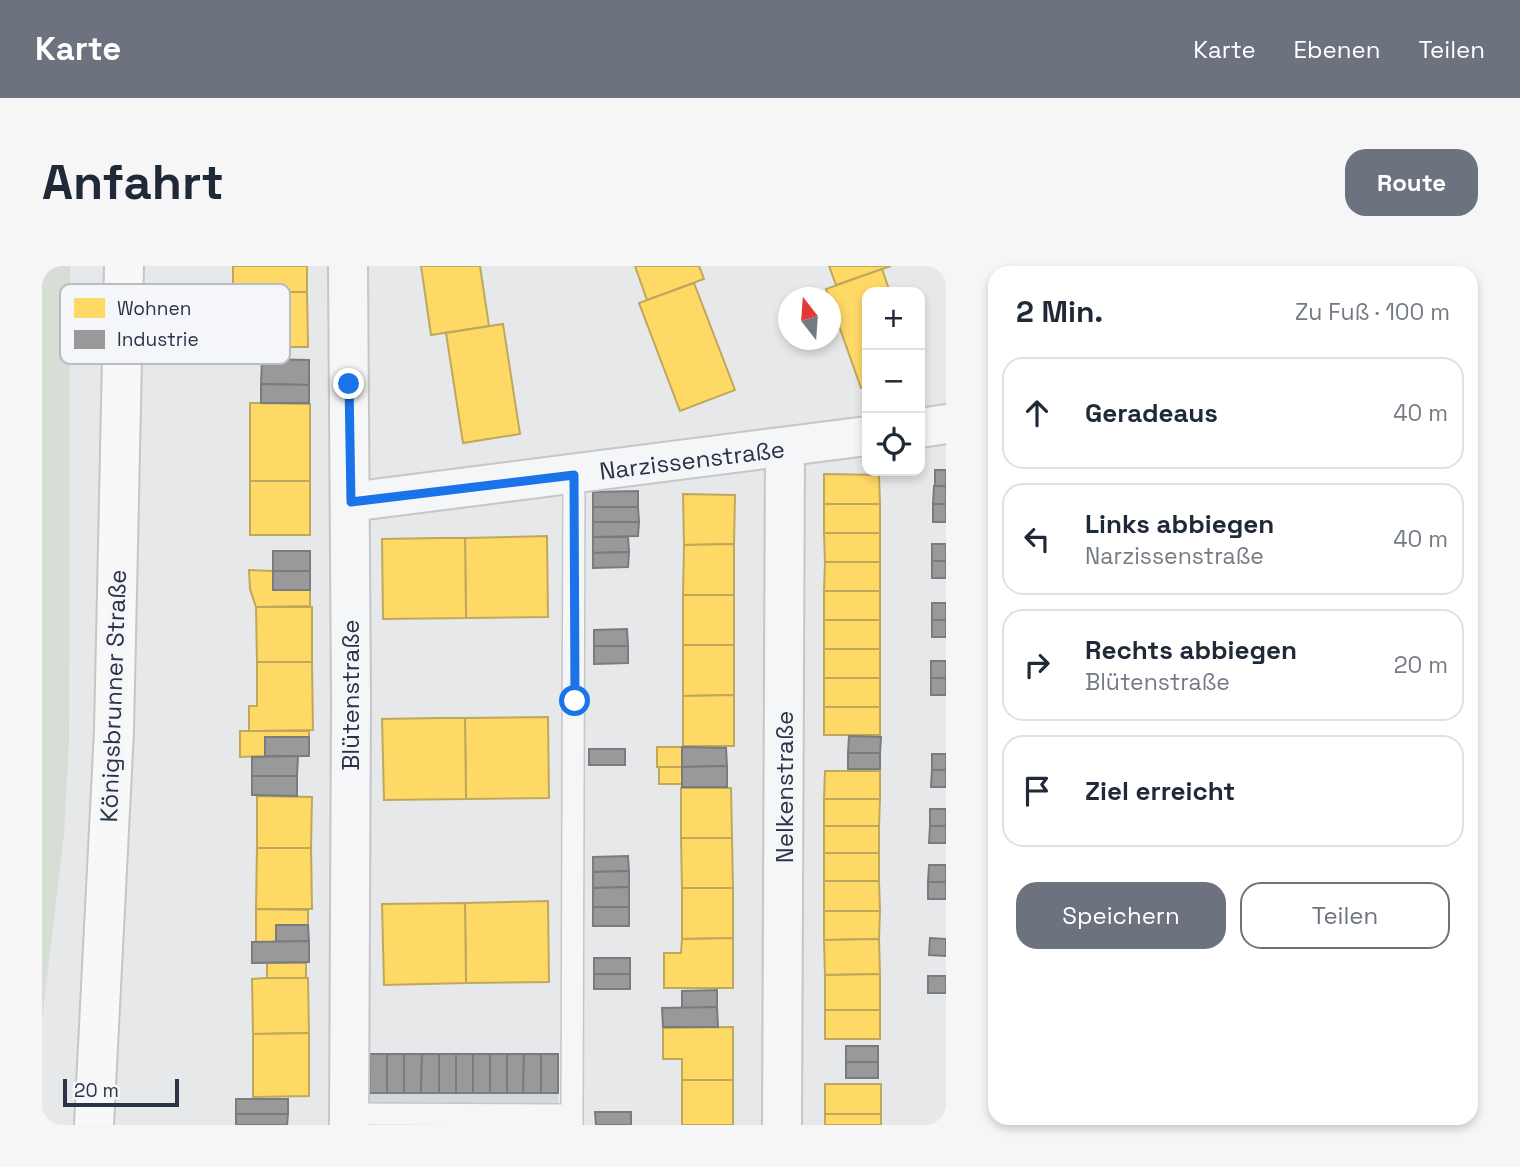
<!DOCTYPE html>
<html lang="de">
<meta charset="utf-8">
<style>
:root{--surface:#fff;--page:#f6f6f7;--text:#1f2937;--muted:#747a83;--line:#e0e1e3;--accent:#6c737f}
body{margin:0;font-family:"Space Grotesk",sans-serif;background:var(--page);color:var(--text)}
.controls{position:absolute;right:21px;top:21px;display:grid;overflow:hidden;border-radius:14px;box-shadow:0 4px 10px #0003}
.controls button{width:63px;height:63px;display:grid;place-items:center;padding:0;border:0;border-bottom:2px solid var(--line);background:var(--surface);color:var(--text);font:35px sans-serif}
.compass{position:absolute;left:736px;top:21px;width:63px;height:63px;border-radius:50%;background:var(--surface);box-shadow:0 4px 10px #0003;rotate:343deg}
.scale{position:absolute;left:21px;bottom:18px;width:116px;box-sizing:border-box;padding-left:7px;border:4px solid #2b3445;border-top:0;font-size:19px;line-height:24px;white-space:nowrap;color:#2b3445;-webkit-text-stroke:5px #f4f6f9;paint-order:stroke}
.stop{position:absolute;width:21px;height:21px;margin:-16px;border:5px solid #1a73e8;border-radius:50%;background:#fff}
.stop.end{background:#1a73e8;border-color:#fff;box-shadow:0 2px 7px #0008}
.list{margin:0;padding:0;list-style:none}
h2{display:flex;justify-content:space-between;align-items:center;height:91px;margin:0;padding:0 28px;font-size:30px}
h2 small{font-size:23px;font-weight:400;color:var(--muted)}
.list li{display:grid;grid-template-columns:46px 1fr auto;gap:21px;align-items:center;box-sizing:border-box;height:112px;margin:0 14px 14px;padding:0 14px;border:2px solid var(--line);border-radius:21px}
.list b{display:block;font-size:26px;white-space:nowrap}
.list p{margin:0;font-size:23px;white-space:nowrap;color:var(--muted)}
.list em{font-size:23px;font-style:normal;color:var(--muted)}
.actions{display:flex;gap:14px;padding:21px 28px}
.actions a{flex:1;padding:16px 0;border:2px solid var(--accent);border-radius:21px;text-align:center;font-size:24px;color:var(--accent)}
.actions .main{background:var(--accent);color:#fff}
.icon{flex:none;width:38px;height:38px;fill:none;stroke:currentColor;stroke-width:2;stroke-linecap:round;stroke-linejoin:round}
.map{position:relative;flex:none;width:904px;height:859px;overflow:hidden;border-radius:21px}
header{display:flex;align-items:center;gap:42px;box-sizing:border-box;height:98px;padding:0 35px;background:var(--accent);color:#fff}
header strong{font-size:33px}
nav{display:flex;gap:38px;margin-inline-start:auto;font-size:24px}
.intro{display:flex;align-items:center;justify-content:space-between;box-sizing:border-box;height:168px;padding:0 42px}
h1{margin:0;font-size:49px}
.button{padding:18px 32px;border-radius:21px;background:var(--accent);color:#fff;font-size:24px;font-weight:700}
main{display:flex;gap:42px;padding:0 42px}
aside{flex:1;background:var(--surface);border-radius:21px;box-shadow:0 4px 10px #0003}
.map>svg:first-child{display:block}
</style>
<header>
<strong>Karte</strong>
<nav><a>Karte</a><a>Ebenen</a><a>Teilen</a></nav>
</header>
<div class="intro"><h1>Anfahrt</h1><a class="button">Route</a></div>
<main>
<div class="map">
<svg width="904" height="859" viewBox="0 0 904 859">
<rect width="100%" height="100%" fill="#e6e8ea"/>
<path fill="#d4d7dd" d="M 328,788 L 516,788 L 516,859 L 327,859 Z"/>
<path fill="#d6ded6" d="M 0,0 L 28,0 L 27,475 L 22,568 L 0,753 Z"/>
<g fill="#ffd966" stroke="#bfa85c" stroke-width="2">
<rect x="191" y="0" width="74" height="26"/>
<path d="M 379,0 L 438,0 L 447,60 L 389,69 Z"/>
<path d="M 593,0 L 657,0 L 662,13 L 605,34 Z"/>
<path d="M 787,0 L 849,0 L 794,19 Z"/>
<path d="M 840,3 L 848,26 L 825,26 L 825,120 L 819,122 L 784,23 Z"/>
<path d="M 652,17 L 693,124 L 638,145 L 597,37 Z"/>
<path d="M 208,26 L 265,26 L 266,81 L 208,81 Z"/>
<path d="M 461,58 L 478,168 L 421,177 L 404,67 Z"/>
<path d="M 208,137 L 268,138 L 268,215 L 208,215 Z"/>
<path d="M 782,208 L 837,209 L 838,238 L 782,238 Z"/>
<rect x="208" y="215" width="60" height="54"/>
<path d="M 641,228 L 693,229 L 692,278 L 642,279 Z"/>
<rect x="782" y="238" width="56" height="29"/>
<path d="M 782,267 L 838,267 L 838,296 L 783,296 Z"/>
<path d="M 505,270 L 506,351 L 424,352 L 423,272 Z"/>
<path d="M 395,272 L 423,272 L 424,352 L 341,353 L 340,273 Z"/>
<path d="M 692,278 L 692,329 L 641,329 L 642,279 Z"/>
<path d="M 783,296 L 838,296 L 838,325 L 782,325 Z"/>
<path d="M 207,304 L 231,305 L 231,324 L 268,324 L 268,340 L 214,341 L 208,323 Z"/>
<rect x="782" y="325" width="56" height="29"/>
<rect x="641" y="329" width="51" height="50"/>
<path d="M 214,341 L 270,341 L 270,396 L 215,396 Z"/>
<rect x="782" y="354" width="56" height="29"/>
<path d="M 641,379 L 692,379 L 692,429 L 641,430 Z"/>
<rect x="782" y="383" width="56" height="29"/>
<path d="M 215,396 L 270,396 L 271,464 L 207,465 L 207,440 L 215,440 Z"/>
<rect x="782" y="412" width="56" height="29"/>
<path d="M 692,429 L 692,480 L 641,480 L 641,430 Z"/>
<rect x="782" y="441" width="56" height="28"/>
<path d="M 506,451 L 507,532 L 424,533 L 423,452 Z"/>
<path d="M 395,452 L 423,452 L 424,533 L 342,534 L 340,453 Z"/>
<path d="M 198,465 L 267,465 L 267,471 L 223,471 L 223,490 L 198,491 Z"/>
<rect x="615" y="481" width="25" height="20"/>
<rect x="617" y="501" width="23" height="17"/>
<path d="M 783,505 L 838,505 L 838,533 L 782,533 Z"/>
<path d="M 639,522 L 689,522 L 690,572 L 639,572 Z"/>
<path d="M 215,530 L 270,531 L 269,582 L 215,582 Z"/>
<path d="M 782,533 L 838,533 L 837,560 L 782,560 Z"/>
<rect x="782" y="560" width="55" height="27"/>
<path d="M 639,572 L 690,572 L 691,622 L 640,622 Z"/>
<path d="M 215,582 L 269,582 L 270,643 L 214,643 Z"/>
<rect x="782" y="587" width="55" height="28"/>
<path d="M 782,615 L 837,615 L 838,645 L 782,645 Z"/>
<path d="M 640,622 L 691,622 L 691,672 L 640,673 Z"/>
<path d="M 506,635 L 507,716 L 424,717 L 423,637 Z"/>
<path d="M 423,637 L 424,717 L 342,719 L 340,638 Z"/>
<path d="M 214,643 L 266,644 L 266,659 L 234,659 L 234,676 L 214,676 Z"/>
<path d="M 782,645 L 838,645 L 837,673 L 782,674 Z"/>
<path d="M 691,672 L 691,722 L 622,722 L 622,687 L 639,687 L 640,673 Z"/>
<path d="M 837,673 L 838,708 L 783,709 L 782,674 Z"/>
<path d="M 225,697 L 264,697 L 264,713 L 225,712 Z"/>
<path d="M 838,708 L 838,744 L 783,744 L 783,709 Z"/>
<path d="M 225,712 L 266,712 L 267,767 L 211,768 L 210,713 Z"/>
<rect x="783" y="744" width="55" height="29"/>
<path d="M 691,761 L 691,814 L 640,814 L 640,793 L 621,793 L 621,762 Z"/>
<path d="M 267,767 L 267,830 L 211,831 L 211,768 Z"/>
<rect x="640" y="814" width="51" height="45"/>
<rect x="783" y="818" width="56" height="30"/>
<rect x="783" y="848" width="56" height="11"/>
</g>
<g fill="#999" stroke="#787b80" stroke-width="2">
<path d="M 220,93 L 267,94 L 267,119 L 219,118 Z"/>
<path d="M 219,118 L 267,119 L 267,137 L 219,137 Z"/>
<rect x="893" y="204" width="11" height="16"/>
<path d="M 892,220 L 904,220 L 904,238 L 891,238 Z"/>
<path d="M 596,225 L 596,241 L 551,241 L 551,226 Z"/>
<rect x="891" y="238" width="13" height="18"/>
<path d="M 551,241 L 596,241 L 597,256 L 551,256 Z"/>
<path d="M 551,256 L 597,256 L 596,270 L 551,271 Z"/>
<path d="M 551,271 L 586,271 L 587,286 L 551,287 Z"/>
<rect x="890" y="278" width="14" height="17"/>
<rect x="231" y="285" width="37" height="20"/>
<path d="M 587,286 L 586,301 L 551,302 L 551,287 Z"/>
<rect x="890" y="295" width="14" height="17"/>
<rect x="231" y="305" width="37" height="19"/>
<rect x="890" y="337" width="14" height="17"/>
<rect x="890" y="354" width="14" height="17"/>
<path d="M 585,363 L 586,380 L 552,380 L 552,364 Z"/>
<path d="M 552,380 L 586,380 L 586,397 L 552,398 Z"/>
<rect x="889" y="395" width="15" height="17"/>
<rect x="889" y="412" width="15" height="17"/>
<path d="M 807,470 L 839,471 L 838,487 L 806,487 Z"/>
<rect x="223" y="471" width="44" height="19"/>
<path d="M 640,481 L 684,482 L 685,500 L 640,501 Z"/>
<rect x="547" y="483" width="36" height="16"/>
<rect x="806" y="487" width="32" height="16"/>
<rect x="890" y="488" width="14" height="16"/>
<path d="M 256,490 L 255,510 L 210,510 L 210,491 Z"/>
<path d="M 685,500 L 685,521 L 640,521 L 640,501 Z"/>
<path d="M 890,504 L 904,504 L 904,521 L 889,521 Z"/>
<path d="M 210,510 L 255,510 L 255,530 L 210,529 Z"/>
<rect x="888" y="543" width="16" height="17"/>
<path d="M 888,560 L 904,560 L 904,577 L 887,577 Z"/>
<path d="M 586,590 L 587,605 L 551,606 L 551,591 Z"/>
<path d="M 887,599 L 904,599 L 904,616 L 886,616 Z"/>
<path d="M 587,605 L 587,621 L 551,622 L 551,606 Z"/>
<rect x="886" y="616" width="18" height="17"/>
<path d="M 587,621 L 587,641 L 551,641 L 551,622 Z"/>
<rect x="551" y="641" width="36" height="19"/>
<path d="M 234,659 L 266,659 L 267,675 L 234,676 Z"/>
<path d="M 888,672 L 904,673 L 904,690 L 887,689 Z"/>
<path d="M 267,675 L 267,696 L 210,697 L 210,676 Z"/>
<rect x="552" y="692" width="36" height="16"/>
<rect x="552" y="708" width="36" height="15"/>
<rect x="886" y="710" width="18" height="17"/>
<path d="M 675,724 L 675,741 L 640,743 L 640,725 Z"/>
<path d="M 675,741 L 676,761 L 621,761 L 620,742 Z"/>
<rect x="804" y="780" width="32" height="16"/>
<rect x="328" y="788" width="17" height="39"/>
<rect x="345" y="788" width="17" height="39"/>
<path d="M 362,788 L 380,788 L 379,827 L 362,827 Z"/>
<path d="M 380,788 L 397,788 L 397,827 L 379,827 Z"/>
<rect x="397" y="788" width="17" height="39"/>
<rect x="414" y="788" width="17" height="39"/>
<rect x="431" y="788" width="17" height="39"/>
<rect x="448" y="788" width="17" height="39"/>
<path d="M 465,788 L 482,788 L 481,827 L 465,827 Z"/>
<path d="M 482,788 L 499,788 L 499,827 L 481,827 Z"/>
<rect x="499" y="788" width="17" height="39"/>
<rect x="804" y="796" width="32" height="16"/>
<rect x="194" y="833" width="52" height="15"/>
<path d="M 553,846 L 589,846 L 589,859 L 554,859 Z"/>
<path d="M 194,848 L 246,848 L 245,859 L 194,859 Z"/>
</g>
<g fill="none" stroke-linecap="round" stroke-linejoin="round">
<defs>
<g id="service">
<path d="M 307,848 L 520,849"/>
<path d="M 530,859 L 532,209"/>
</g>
<g id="minor">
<path d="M 306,0 L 309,435 L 307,859"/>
<path d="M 878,162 L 904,158"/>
<path d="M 308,236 L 825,170"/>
<path d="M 740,859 L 743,182"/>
</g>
<path id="secondary" d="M 52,859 L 72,465 L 82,0"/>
</defs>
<use href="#service" stroke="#c4c6c8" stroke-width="24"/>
<use href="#minor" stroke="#c4c6c8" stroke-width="42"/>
<use href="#secondary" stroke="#c4c6c8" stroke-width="42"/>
<use href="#service" stroke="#f5f6f7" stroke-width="21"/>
<use href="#minor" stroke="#f5f6f7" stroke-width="38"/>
<use href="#secondary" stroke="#f8f8f8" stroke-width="38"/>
</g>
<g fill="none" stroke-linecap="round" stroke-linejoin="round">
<path stroke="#1a73e8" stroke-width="9" d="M 307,118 L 309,236 L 532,209 L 533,435"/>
</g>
<g text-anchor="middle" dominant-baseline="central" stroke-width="7" stroke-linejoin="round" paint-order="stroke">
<g font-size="24" fill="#2b3445" stroke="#f4f6f9">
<text transform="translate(650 194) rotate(-7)">Narzissenstraße</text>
<text transform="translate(308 429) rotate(-90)">Blütenstraße</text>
<text transform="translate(71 430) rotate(-88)">Königsbrunner Straße</text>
<text transform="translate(742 521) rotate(-90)">Nelkenstraße</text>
</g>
</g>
<rect x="18" y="18" width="230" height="80" rx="10" fill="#f4f6f9" stroke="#b8bcc3" stroke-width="2"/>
<rect x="32" y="32" width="31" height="20" fill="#ffd966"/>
<rect x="32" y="64" width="31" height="19" fill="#999"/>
<g font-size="19" fill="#2b3445">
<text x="75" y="49">Wohnen</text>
<text x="75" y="80">Industrie</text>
</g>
</svg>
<div class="controls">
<button>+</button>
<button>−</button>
<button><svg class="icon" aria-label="locate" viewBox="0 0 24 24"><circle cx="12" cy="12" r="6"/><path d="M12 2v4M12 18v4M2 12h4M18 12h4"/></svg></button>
</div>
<svg class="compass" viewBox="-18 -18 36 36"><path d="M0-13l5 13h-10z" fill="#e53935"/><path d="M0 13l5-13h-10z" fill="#747a83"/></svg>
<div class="scale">20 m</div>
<div class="stop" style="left:533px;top:435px"></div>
<div class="stop end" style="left:307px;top:118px"></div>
</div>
<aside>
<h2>2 Min.<small>Zu Fuß · 100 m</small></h2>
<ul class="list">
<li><svg class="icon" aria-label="ahead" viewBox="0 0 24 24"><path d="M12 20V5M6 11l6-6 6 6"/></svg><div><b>Geradeaus</b></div><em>40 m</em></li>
<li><svg class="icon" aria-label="left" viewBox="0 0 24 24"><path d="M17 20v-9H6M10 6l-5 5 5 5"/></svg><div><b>Links abbiegen</b><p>Narzissenstraße</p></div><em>40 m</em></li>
<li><svg class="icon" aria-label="right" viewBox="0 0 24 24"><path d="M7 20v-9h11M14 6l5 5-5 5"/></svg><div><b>Rechts abbiegen</b><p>Blütenstraße</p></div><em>20 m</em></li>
<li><svg class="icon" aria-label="arrive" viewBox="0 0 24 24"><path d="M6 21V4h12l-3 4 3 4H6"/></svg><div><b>Ziel erreicht</b></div></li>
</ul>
<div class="actions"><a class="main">Speichern</a><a>Teilen</a></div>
</aside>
</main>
